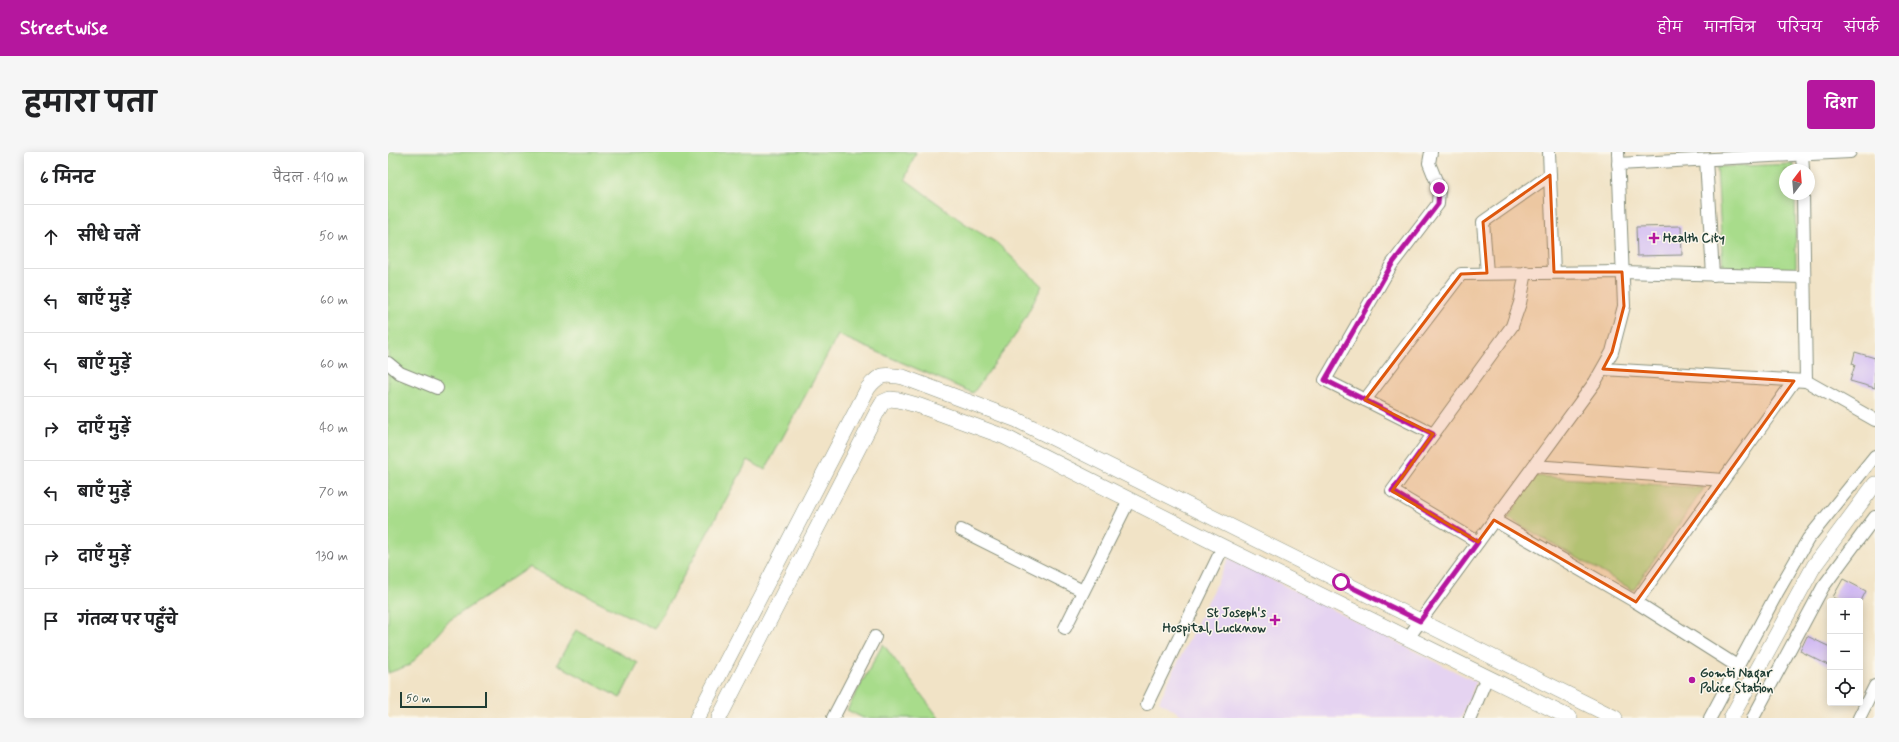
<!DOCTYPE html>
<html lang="hi">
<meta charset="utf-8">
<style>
:root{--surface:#fff;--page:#f6f6f6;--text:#202124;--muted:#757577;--line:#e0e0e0;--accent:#b5179e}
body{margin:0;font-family:Mynerve,"Playpen Sans Deva",sans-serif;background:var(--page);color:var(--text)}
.controls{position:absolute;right:12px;bottom:12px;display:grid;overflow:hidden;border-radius:4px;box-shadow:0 2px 10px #0003}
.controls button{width:36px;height:36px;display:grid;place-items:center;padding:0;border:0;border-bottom:1px solid var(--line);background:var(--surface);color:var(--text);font:20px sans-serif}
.compass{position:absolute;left:1391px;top:12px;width:36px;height:36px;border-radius:50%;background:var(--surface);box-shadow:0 2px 10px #0003;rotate:16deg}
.scale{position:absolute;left:12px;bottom:10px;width:87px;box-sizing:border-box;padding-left:4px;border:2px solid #1f3d34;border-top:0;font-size:11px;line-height:14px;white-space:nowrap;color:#1f3d34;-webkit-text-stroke:3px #fbf7ec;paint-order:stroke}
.stop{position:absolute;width:12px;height:12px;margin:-9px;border:3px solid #b5179e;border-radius:50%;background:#fff}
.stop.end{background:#b5179e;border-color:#fff;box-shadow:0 1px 4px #0008}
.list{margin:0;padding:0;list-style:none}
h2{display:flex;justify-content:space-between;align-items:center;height:52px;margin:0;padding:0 16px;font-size:17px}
h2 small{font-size:13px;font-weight:400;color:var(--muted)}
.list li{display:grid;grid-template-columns:26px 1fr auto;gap:12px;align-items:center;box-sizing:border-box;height:64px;padding:0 16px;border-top:1px solid var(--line)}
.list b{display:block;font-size:15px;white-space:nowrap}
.list em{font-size:13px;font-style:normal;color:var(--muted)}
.icon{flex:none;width:22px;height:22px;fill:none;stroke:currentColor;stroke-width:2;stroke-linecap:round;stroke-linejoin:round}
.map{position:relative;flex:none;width:1487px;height:566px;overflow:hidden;border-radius:4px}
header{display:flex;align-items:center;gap:24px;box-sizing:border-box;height:56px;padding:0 20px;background:var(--accent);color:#fff}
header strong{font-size:19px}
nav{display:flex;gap:22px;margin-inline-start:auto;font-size:14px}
.intro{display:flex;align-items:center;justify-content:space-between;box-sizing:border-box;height:96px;padding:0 24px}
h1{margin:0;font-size:28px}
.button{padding:10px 18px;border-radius:4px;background:var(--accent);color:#fff;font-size:14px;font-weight:700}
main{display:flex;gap:24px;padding:0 24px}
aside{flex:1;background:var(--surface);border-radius:4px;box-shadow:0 2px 10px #0003}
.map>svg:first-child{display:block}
</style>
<header>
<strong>Streetwise</strong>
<nav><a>होम</a><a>मानचित्र</a><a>परिचय</a><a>संपर्क</a></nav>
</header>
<div class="intro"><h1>हमारा पता</h1><a class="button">दिशा</a></div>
<main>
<aside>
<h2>6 मिनट<small>पैदल · 410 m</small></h2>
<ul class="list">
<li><svg class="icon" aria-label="ahead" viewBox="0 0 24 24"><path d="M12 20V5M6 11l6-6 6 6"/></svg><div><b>सीधे चलें</b></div><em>50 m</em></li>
<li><svg class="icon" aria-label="left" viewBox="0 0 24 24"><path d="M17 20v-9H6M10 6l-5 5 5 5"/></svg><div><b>बाएँ मुड़ें</b></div><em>60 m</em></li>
<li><svg class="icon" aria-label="left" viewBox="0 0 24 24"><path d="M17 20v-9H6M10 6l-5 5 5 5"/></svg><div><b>बाएँ मुड़ें</b></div><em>60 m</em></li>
<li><svg class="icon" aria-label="right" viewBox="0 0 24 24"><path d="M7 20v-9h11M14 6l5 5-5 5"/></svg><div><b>दाएँ मुड़ें</b></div><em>40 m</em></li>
<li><svg class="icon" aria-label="left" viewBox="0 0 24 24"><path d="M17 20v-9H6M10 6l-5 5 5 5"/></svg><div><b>बाएँ मुड़ें</b></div><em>70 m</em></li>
<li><svg class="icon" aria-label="right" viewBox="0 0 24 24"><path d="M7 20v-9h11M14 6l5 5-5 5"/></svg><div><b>दाएँ मुड़ें</b></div><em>130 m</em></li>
<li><svg class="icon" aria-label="arrive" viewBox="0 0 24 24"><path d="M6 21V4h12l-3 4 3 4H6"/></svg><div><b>गंतव्य पर पहुँचे</b></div></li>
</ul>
</aside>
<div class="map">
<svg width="1487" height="566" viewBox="0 0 1487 566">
<rect width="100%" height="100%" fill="#fbf7ec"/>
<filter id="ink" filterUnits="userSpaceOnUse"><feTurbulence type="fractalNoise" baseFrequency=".025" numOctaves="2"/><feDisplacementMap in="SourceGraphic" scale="8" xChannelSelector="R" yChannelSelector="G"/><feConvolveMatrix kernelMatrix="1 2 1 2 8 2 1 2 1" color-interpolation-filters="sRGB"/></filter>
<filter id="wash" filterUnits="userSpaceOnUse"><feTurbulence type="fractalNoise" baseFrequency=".012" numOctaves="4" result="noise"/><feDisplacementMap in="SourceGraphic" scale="16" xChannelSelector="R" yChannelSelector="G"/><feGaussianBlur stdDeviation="0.9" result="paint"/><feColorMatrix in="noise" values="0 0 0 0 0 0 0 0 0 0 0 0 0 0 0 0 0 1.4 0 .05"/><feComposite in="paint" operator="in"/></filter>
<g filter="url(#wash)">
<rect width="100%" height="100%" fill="#f1e3c6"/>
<path fill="#e5d3f1" d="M 841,406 L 1088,530 L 1073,566 L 799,566 L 771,549 Z"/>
<g fill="#a8dc8b" stroke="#648c60">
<path d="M 0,0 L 528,0 L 517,27 L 576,71 L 609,91 L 654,134 L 629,181 L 585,241 L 450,183 L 377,318 L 360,308 L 266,477 L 141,415 L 62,468 L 22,513 L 0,521 Z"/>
<path d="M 1406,12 L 1406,18 L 1397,18 L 1397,42 L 1407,42 L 1408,119 L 1335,117 L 1329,15 Z"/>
<path d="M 1147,324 L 1316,336 L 1245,438 L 1120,366 Z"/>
<path d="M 188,478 L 250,511 L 232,546 L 169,512 Z"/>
<path d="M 495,492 L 551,566 L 475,566 L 459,558 Z"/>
</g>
<g id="blocks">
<g fill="#cfb7f3">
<path d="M 1293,74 L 1294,103 L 1249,104 L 1248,75 Z"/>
<path d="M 1467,200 L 1487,206 L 1487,236 L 1462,229 L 1467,213 L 1464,212 Z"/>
<path d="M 1455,427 L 1478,439 L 1473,449 L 1453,449 L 1445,445 Z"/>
<path d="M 1419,484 L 1442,495 L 1442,514 L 1412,499 Z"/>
</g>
</g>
</g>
<g filter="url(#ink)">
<use href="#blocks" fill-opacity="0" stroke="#88907d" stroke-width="1"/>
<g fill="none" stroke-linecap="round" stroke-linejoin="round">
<defs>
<g id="minor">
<path d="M 1043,0 L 1041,11 L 1051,36 L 1050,52 L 1004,112 L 937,228 L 1045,282"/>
<path d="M 1161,0 L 1166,120"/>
<path d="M 1414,3 L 1415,18"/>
<path d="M 1318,8 L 1325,123"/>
<path d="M 1230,12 L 1462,0"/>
<path d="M 1415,42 L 1418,229"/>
<path d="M 1099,121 L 1095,70 L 1162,23"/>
<path d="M 0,211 L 12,221 L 49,236"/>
<path d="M 1215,217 L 1418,229 L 1487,268"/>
<path d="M 977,248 L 1073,122 L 1234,120 L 1416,125"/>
<path d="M 1146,314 L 1335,328"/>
<path d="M 1106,368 L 1248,450 L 1349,514"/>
<path d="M 573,378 L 695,439"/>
<path d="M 1090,390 L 1004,339 L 1124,174 L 1132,151 L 1138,120"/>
<path d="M 1248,450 L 1406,229"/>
<path d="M 677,476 L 741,348"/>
<path d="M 1020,486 L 1207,230 L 1224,200 L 1236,154 L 1230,0"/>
<path d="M 759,552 L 835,395"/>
<path d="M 445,566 L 487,485"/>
<path d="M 1082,566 L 1099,525"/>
<path d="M 1322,566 L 1390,439 L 1420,387 L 1487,304"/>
<path d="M 1365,566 L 1435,435 L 1487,365"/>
<path d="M 1471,566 L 1487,534"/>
</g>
<g id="tertiary">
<path d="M 309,566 L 480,236 C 492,221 497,222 515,225 L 629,268 L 1227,566"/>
<path d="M 331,566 L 489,260 L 495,250 L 502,247 L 511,248 L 532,254 L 617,285 L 835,395 L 1182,566"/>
<path d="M 1343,566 L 1426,414 L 1487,332"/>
</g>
</defs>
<use href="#minor" stroke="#88907d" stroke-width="14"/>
<use href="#tertiary" stroke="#88907d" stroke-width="16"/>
<use href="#minor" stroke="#fff" stroke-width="12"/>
<use href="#tertiary" stroke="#fff" stroke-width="15"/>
</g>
</g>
<g fill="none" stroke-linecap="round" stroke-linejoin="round" filter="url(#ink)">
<path stroke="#b5179e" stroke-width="5" d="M 953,430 L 1032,469 L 1090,390 L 1004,339 L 1045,282 L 937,228 L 1004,112 L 1050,52 L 1051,36"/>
</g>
<path fill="#de580e" fill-opacity="0.2" stroke="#de580e" stroke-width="3" stroke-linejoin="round" d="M 1162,23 L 1166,120 L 1234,120 L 1236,154 L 1224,200 L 1215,217 L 1406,229 L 1248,450 L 1106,368 L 1090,390 L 1004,339 L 1045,282 L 977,248 L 1073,122 L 1099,121 L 1095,70 Z"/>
<g fill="#b5179e" stroke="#fbf7ec" stroke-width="1.5">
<path d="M1264 80h4v4h4v4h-4v4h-4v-4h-4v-4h4z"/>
<path d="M885 462h4v4h4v4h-4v4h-4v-4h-4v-4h4z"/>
<circle cx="1304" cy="528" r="4"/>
</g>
<g text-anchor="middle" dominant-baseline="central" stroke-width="3" stroke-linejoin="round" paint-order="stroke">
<g font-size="13" font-weight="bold" fill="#1f3d34" stroke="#fbf7ec" text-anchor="start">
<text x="1275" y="86">Health City</text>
<text x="878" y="461" text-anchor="end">St Joseph's<tspan x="878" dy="15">Hospital, Lucknow</tspan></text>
<text x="1312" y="521">Gomti Nagar<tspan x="1312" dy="15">Police Station</tspan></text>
</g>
</g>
</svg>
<div class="controls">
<button>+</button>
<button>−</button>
<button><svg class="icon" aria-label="locate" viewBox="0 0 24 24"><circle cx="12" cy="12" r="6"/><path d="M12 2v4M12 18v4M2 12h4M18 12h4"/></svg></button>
</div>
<svg class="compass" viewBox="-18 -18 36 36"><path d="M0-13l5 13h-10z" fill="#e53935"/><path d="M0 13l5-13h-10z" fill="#757577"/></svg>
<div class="scale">50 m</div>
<div class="stop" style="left:953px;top:430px"></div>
<div class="stop end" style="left:1051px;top:36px"></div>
</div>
</main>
